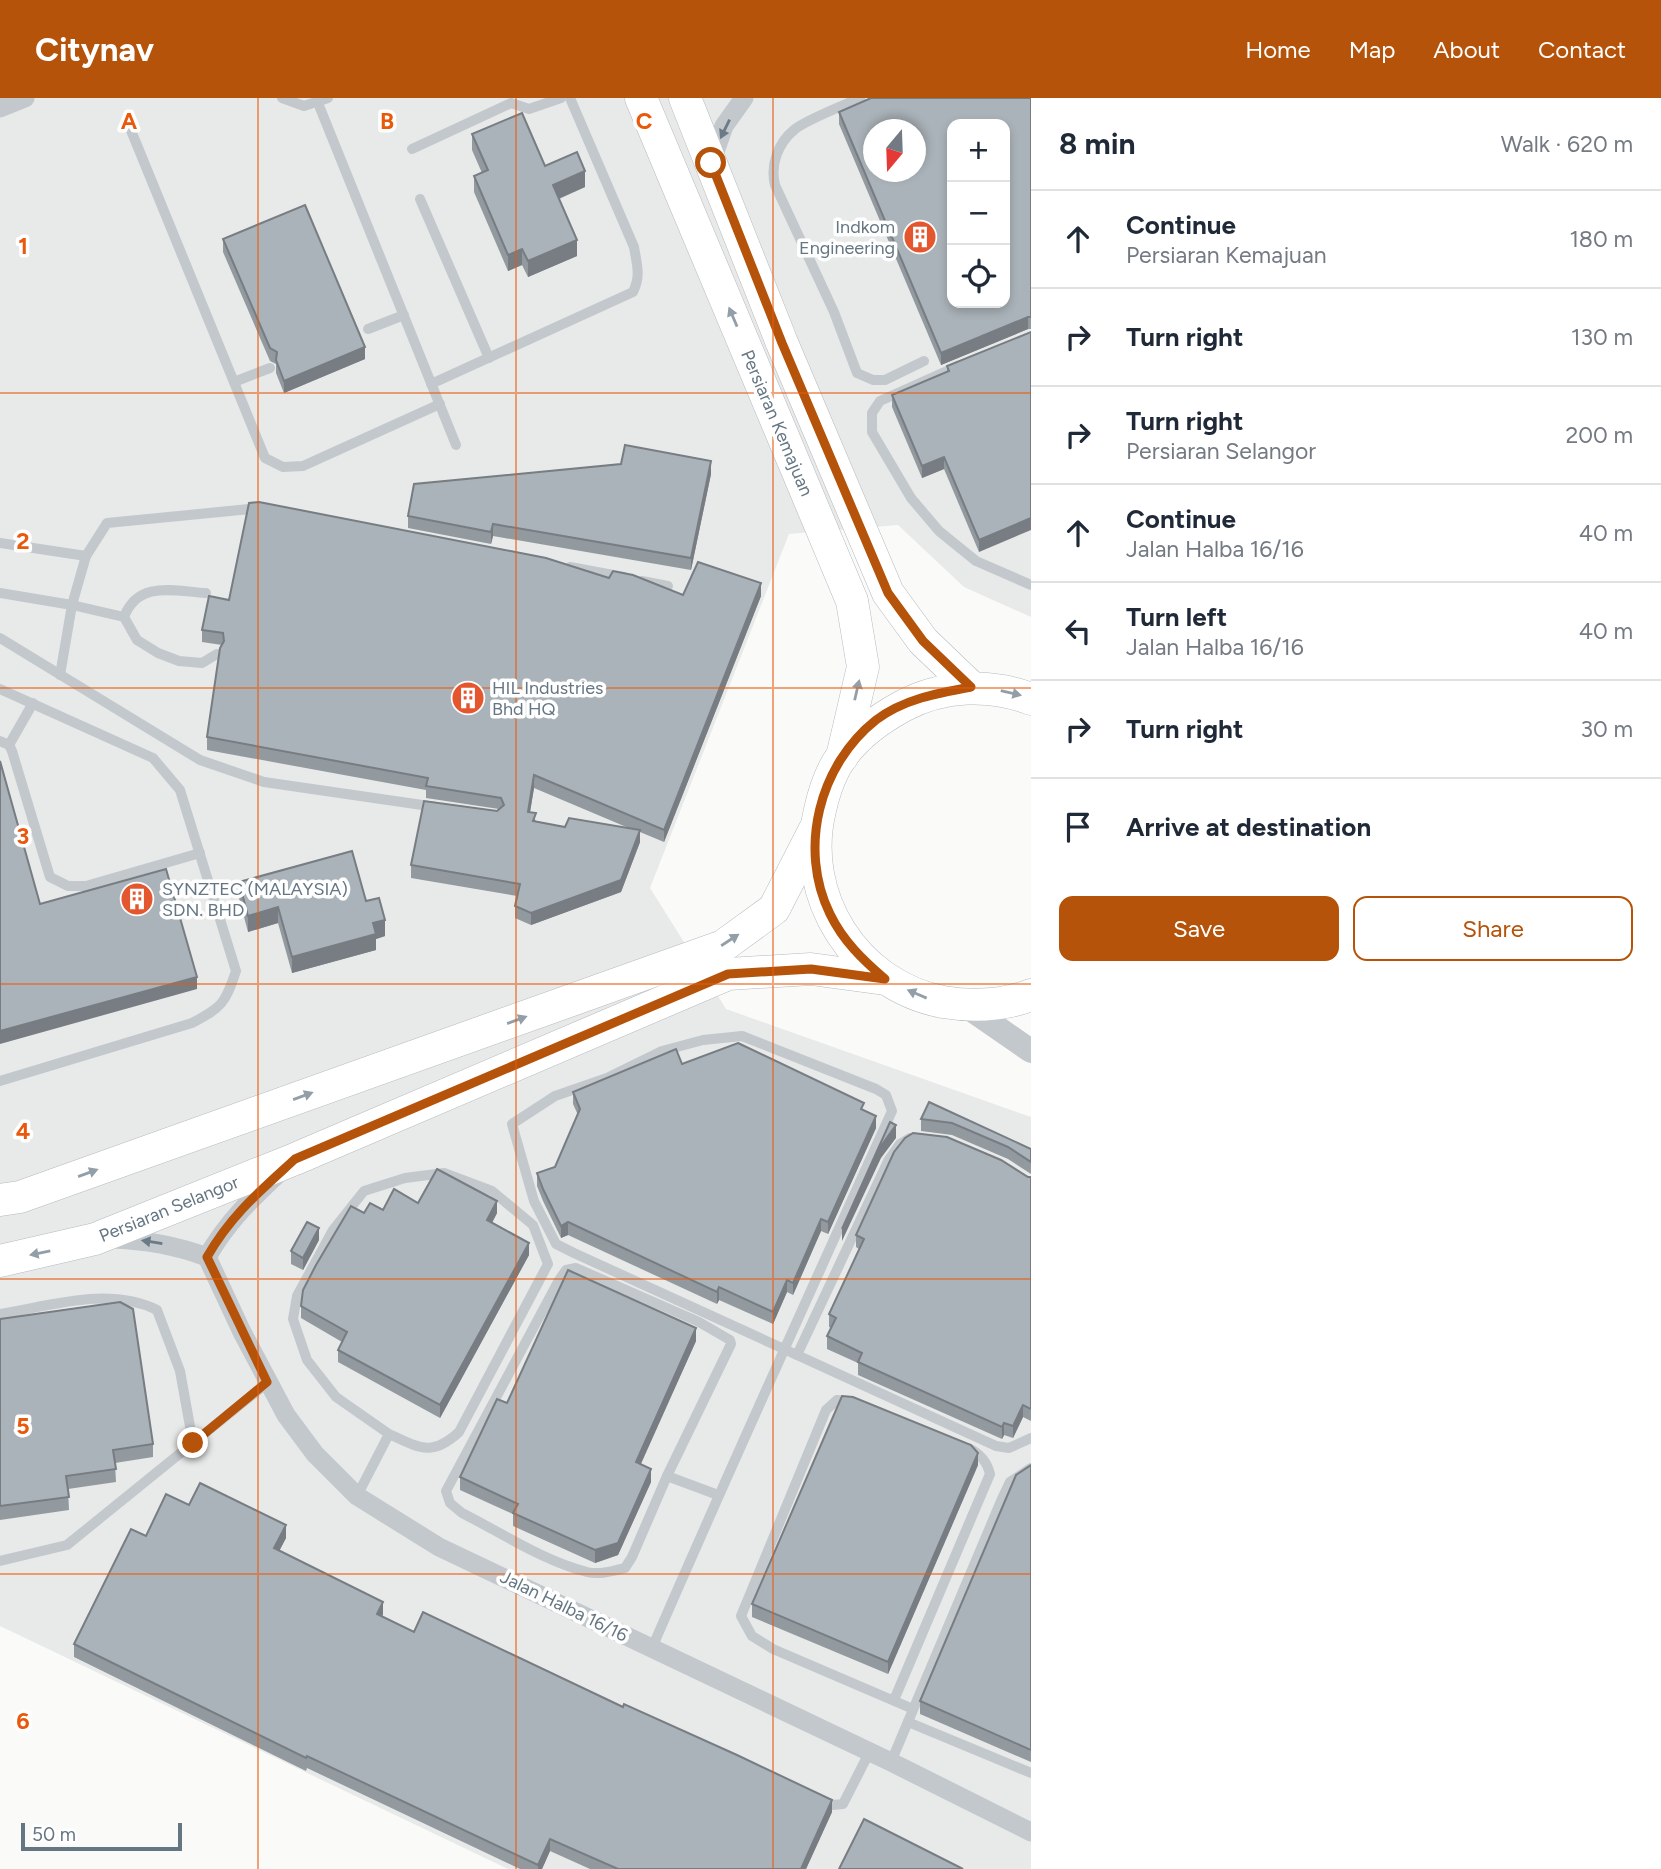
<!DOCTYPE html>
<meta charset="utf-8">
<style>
:root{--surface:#fff;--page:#f2f2f3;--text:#1f2937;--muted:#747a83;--line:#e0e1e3;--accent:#b45309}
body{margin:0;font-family:Figtree,sans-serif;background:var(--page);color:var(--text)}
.controls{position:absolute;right:21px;top:21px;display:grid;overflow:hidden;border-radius:14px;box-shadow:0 4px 10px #0003}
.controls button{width:63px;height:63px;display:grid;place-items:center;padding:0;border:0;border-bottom:2px solid var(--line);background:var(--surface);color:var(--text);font:35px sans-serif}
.compass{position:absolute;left:863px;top:21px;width:63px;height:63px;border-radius:50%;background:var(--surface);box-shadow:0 4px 10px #0003;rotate:199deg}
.scale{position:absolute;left:21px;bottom:18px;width:161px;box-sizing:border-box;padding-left:7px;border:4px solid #657683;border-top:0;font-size:19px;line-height:24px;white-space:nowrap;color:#657683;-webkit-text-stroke:5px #fff;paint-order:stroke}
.stop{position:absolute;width:21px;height:21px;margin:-16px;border:5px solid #b45309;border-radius:50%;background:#fff}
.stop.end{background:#b45309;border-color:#fff;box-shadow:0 2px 7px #0008}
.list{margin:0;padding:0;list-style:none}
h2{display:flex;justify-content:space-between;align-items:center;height:91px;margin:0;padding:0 28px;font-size:30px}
h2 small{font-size:23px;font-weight:400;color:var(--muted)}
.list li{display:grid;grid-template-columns:46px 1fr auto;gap:21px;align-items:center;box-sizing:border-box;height:98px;padding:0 28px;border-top:2px solid var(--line)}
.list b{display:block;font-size:26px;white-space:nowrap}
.list p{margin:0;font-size:23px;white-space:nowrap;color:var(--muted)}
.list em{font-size:23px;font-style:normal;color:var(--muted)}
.actions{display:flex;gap:14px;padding:21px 28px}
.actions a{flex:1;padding:16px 0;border:2px solid var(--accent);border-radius:14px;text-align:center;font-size:24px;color:var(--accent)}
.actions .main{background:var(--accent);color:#fff}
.icon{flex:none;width:38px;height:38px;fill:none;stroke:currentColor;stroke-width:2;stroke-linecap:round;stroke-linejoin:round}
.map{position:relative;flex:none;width:1031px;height:1771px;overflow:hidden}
header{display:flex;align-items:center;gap:42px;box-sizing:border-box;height:98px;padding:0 35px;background:var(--accent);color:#fff}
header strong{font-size:33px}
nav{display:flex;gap:38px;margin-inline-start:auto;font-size:24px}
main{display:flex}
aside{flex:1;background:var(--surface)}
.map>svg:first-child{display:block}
</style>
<header>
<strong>Citynav</strong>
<nav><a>Home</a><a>Map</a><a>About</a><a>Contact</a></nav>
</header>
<main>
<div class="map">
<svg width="1031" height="1771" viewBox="0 0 1031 1771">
<rect width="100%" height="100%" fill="#fafaf8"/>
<path fill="#e8e9e9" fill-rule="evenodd" d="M 0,0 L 1031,0 L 1031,519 L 964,489 L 898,427 L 789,436 L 650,790 L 726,911 L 1031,1019 L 1031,1771 L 508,1771 L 0,1528 ZM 952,26 L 1005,26 L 1005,205 L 952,205 ZM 874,32 L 916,32 L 916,74 L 874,74 Z"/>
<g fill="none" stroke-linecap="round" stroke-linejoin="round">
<defs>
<g id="primary">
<path d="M 641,0 L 852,503 L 863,569 L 842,659"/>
<path d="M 685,0 L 782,245 L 888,495 L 923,543 L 971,589"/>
<path d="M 1031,601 C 990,585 942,587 903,608 C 879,621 858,636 842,658 C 831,673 824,694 820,712 C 799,798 855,887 943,904 C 973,909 1002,908 1031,897"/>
<path d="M 0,1102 L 20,1099 L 723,848 L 774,811 L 815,731"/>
<path d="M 0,1163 L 95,1141 L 295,1061 L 728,876 L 811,871 L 885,881"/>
</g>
</defs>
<use href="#primary" stroke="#b5babe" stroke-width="33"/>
<g stroke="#c3c8cc" stroke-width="10">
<path d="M 282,0 L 304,8 L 328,0"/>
<path d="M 860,0 C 845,7 805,22 794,32 C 778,45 770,67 775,87 L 834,214 L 857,275 L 873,282 L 885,282 L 924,263"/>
<path d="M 318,5 L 456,347"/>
<path d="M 130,30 L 265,360 L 283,369 L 303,368 L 440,306"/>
<path d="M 412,51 L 511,5 L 529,11 L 561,0"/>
<path d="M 420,101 L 489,260"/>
<path d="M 368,231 L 404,217"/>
<path d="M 958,268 L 880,303 L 872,315 L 872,334 L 911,400 L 939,433 L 976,463 L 1031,487"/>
<path d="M 234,284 L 270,270"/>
<path d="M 431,286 L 633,194 C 641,178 637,167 634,149 L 570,0"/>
<path d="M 0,445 L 86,458"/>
<path d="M 570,469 L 624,479"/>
<path d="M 642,483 L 668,488"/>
<path d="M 0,495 L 72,507 L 124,519 C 138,482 174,493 206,495"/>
<path d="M 124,519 L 137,542 L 158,555 L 179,563 L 202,565 L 217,556"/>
<path d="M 0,540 L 200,662 L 264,684 L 436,709"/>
<path d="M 60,577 L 72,507 L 86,458 L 107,425 L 260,410"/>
<path d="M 0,591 L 153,660 L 180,692 L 236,873 C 225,906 222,909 192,925 L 0,983"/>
<path d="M 0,643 L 9,647 L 12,653 L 50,779 L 68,788 L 86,788 L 200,755"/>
<path d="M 9,647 L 33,605"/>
<path d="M 910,1040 L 900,1046 L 888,1063 L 797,1257 L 996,1348 L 1009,1350 L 1031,1340"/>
<path d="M 576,1170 L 699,1224 L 730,1242 L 731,1246 L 667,1378 L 632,1459 L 625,1470 C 613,1473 599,1477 587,1474 C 543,1463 502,1435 462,1415 L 450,1405 L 446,1393 L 559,1182 L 566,1172 Z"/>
<path d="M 0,1216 C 50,1208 109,1188 157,1212 L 180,1273 L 193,1345"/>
<path d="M 850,1304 L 837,1302 L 826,1312 L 741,1518 L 752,1538 L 773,1551 L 913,1611"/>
<path d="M 667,1378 L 718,1397"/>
<path d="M 357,1398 L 389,1336 C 419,1350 432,1359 459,1334 L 548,1166 L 533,1127 L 492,1093 L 444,1075 L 405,1080 L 364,1093 L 333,1132 L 297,1198 L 293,1221 L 307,1262 L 336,1299 L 389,1336"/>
<path d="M 0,1463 L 67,1447 L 267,1285"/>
<path d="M 652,1550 C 730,1370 811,1192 892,1013 L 886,997 L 876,991 L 742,938 L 703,942 L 662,953 L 607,980 L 555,998 L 512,1026 L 534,1103 L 556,1146 L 574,1155 L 784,1251 L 797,1257"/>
<path d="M 894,1602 L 990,1376 C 987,1364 980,1355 968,1350"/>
<path d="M 908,1624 L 1031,1675"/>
<path d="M 891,1664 L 1001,1403 L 1010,1384 L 1031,1370"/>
<path d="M 822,1702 L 833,1707 L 843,1706 L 869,1655"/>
</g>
<g stroke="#c3c8cc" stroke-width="19">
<path d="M 0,10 L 25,0"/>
<path d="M 711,65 L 724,28 L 744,0"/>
<path d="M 111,1141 C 146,1142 175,1147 207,1159 L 242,1234 L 286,1317 L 315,1356 L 357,1398 L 439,1449 L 891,1664 L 1031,1734"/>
<path d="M 207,1159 C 228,1123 251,1101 281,1073"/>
</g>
<path stroke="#c3c8cc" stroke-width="24" d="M 966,908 L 1031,953"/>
<use href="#primary" stroke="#fff" stroke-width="32"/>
</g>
<g fill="#929a9f" fill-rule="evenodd">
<path d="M 1031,0 L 1031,231 L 1028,231 L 941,267 L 839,26 L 839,14 Z"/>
<path d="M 472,36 L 545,68 L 585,89 L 559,101 L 577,158 L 528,179 L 522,167 L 508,173 L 474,94 L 474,78 L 482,75 L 472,52 Z"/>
<path d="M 223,141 L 365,261 L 284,295 L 276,275 L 276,266 L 270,263 L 223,154 Z"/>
<path d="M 1031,234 L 979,454 L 944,371 L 922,380 L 892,309 L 892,297 L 947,274 L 947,268 Z"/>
<path d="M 711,376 L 691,472 L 493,438 L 491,446 L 408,430 L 408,418 Z"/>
<path d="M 609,480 L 683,497 L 761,498 L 664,744 L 640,734 L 640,744 L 621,794 L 531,827 L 515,820 L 515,808 L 517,798 L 411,780 L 411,767 L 499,711 L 426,700 L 426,692 L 207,652 L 207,639 L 222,547 L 202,544 L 202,532 L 229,502 ZM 534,690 L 631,731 L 565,729 L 536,723 L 530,714 Z"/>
<path d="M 239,784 L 366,803 L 385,838 L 376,841 L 376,852 L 292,875 L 278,825 L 248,834 L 239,800 Z"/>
<path d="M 682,966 L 864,1012 L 876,1030 L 828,1136 L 821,1133 L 793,1197 L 787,1194 L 773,1226 L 719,1202 L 717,1206 L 568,1137 L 561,1140 L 543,1103 L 537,1088 L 537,1075 L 555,1069 L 578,1017 L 573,1006 L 573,994 Z"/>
<path d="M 929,1004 L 1031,1051 L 1031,1076 L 1008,1061 L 952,1037 L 921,1033 L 921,1021 Z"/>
<path d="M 1031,1079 L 1031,1323 L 1023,1319 L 1013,1340 L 1004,1337 L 1002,1341 L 858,1277 L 858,1265 L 827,1251 L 827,1238 L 831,1230 L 829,1229 L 829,1216 L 859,1151 L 856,1149 L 856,1137 Z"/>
<path d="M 418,1105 L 497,1115 L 492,1125 L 529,1157 L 440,1320 L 338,1264 L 338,1252 L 342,1244 L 301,1220 L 301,1208 L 364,1115 Z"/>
<path d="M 319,1142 L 303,1172 L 291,1166 L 291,1153 Z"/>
<path d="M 0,1221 L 153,1346 L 153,1359 L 115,1365 L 116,1384 L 68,1391 L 69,1412 L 0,1422 Z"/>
<path d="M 696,1243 L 640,1366 L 651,1384 L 618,1457 L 595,1465 L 513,1428 L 513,1416 L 460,1392 L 460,1379 L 507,1305 Z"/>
<path d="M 978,1367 L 888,1576 L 752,1519 L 752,1506 Z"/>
<path d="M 1031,1367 L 1031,1664 L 920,1616 L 920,1603 Z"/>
<path d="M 189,1407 L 286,1440 L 279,1453 L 383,1516 L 382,1519 L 414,1534 L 832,1714 L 806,1771 L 590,1771 L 550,1753 L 542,1771 L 520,1771 L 307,1670 L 306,1673 L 74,1559 L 74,1546 L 146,1438 Z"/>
</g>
<g fill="#777d82">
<path d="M 585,73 L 585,89 L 553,103 L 553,87 Z"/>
<path d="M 577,142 L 577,158 L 528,179 L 528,163 Z"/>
<path d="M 522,151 L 522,167 L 508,173 L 508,157 Z"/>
<path d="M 1028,219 L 1028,231 L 941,267 L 941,255 Z"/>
<path d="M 365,249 L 365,261 L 284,295 L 284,283 Z"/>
<path d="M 944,359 L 944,371 L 922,380 L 922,368 Z"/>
<path d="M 711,363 L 711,376 L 691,472 L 691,460 Z"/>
<path d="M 1031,420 L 1031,432 L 979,454 L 979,442 Z"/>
<path d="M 493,426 L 493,438 L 491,446 L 491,434 Z"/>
<path d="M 761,485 L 761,498 L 664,744 L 664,732 Z"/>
<path d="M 534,677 L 534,690 L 528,726 L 528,714 Z"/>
<path d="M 640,732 L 640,744 L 621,794 L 531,827 L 531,815 Z"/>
<path d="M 278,809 L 278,825 L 248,834 L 248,818 Z"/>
<path d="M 385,822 L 385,838 L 376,841 L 376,852 L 292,875 L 292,859 L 373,825 Z"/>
<path d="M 197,879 L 197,891 L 0,946 L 0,933 Z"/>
<path d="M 876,1018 L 876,1030 L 828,1136 L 828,1124 Z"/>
<path d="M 896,1027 L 896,1040 L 881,1060 L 842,1143 L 842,1131 L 881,1048 Z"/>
<path d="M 497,1103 L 497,1115 L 487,1134 L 487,1122 Z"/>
<path d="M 821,1121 L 821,1133 L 793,1197 L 793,1185 Z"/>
<path d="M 568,1124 L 568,1137 L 561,1140 L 561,1128 Z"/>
<path d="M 319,1130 L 319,1142 L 303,1172 L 303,1160 Z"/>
<path d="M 529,1145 L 529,1157 L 440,1320 L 440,1307 Z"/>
<path d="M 787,1182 L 787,1194 L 773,1226 L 773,1214 Z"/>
<path d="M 719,1189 L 719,1202 L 717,1206 L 717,1194 Z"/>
<path d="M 696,1230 L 696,1243 L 636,1377 L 636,1364 Z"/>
<path d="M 1023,1307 L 1023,1319 L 1013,1340 L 1013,1328 Z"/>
<path d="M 1004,1325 L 1004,1337 L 1002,1341 L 1002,1329 Z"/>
<path d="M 978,1355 L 978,1367 L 888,1576 L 888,1564 Z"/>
<path d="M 651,1371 L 651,1384 L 618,1457 L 595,1465 L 595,1452 Z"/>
<path d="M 286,1427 L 286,1440 L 274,1463 L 274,1450 Z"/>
<path d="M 383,1504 L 383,1516 L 377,1528 L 377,1516 Z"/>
<path d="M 832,1702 L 832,1714 L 806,1771 L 801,1771 Z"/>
<path d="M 550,1741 L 550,1753 L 542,1771 L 538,1771 L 538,1767 Z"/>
</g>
<g fill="#aab3b9" stroke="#777d82" stroke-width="2" fill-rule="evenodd">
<path d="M 871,0 L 1031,0 L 1031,219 L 1028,219 L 941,255 L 839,14 ZM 952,26 L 1005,26 L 1005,205 L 952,205 ZM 873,32 L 915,32 L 915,74 L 873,74 Z"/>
<path d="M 522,15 L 545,68 L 577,54 L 585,73 L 553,87 L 577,142 L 528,163 L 522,151 L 508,157 L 474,78 L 488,72 L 472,36 Z"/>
<path d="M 305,107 L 365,249 L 284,283 L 276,262 L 277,254 L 270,250 L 223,141 Z"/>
<path d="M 1031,234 L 1031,420 L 979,442 L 944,359 L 922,368 L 892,297 L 949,273 L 947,268 Z"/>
<path d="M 625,347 L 711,363 L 691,460 L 493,426 L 491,434 L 408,418 L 414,386 L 621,366 Z"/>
<path d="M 259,404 L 546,460 L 609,480 L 613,473 L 633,477 L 683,497 L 698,464 L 761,485 L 664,732 L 534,677 L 528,714 L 536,715 L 533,723 L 565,729 L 569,720 L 640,732 L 621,782 L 531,815 L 515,808 L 520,786 L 411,767 L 424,703 L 497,713 L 504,707 L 501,700 L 426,688 L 428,680 L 207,639 L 220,550 L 224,543 L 223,535 L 202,532 L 209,498 L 229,502 L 249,405 Z"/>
<path d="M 0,663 L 40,806 L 166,771 L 197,879 L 0,933 Z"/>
<path d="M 352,753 L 366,803 L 379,800 L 385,822 L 373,825 L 376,836 L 292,859 L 278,809 L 248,818 L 239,784 Z"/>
<path d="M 738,945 L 864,1005 L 861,1011 L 876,1018 L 828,1124 L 821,1121 L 793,1185 L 787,1182 L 773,1214 L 719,1189 L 717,1194 L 568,1124 L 561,1128 L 543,1091 L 537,1075 L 555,1069 L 580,1011 L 573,994 L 676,951 L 682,966 Z"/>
<path d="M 929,1004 L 1031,1051 L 1031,1064 L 1008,1049 L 952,1025 L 921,1021 Z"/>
<path d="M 890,1024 L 896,1027 L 881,1048 L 842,1131 Z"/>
<path d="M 913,1035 L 947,1039 L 1001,1062 L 1028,1079 L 1031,1079 L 1031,1311 L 1023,1307 L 1013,1328 L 1004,1325 L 1002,1329 L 858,1264 L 862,1255 L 827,1238 L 836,1220 L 829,1216 L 864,1141 L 856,1137 L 894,1054 L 905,1040 Z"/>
<path d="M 437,1071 L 497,1103 L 487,1122 L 529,1145 L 440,1307 L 338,1252 L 347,1234 L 301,1208 L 303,1192 L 316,1167 L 351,1108 L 364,1115 L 370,1105 L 383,1112 L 394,1091 L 418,1105 Z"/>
<path d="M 307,1124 L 319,1130 L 303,1160 L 291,1153 Z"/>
<path d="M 568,1172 L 696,1230 L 636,1364 L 651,1371 L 618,1445 L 595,1452 L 513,1415 L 518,1406 L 460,1379 L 497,1301 L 507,1305 Z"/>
<path d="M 120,1204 L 133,1211 L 153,1346 L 113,1352 L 116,1371 L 66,1378 L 69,1399 L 0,1408 L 0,1221 Z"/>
<path d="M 842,1298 L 853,1299 L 971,1347 L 978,1355 L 888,1564 L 752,1506 Z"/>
<path d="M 1031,1367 L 1031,1652 L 920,1603 L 1016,1377 Z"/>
<path d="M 200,1385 L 286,1427 L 274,1450 L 383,1504 L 377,1516 L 414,1534 L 423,1514 L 623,1609 L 624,1606 L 737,1657 L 832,1702 L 801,1771 L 618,1771 L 550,1741 L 538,1767 L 307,1658 L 306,1660 L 74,1546 L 131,1431 L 146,1438 L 166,1396 L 189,1407 Z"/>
<path d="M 864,1721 L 963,1771 L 839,1771 Z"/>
</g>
<defs><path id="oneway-solid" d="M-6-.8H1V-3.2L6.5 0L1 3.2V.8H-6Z" transform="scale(1.75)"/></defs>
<g fill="#6a7a87">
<use href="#oneway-solid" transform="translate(725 31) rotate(116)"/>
<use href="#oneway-solid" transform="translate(152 1144) rotate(-171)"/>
</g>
<g fill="#939fa8">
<use href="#oneway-solid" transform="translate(733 219) rotate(-113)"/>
<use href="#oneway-solid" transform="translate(857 592) rotate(-77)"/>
<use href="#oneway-solid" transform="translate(1011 595) rotate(13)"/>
<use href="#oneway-solid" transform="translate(730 842) rotate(-33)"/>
<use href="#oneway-solid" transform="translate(917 896) rotate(-157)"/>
<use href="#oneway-solid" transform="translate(517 922) rotate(-20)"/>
<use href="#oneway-solid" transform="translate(303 998) rotate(-20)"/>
<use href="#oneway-solid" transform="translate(88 1075) rotate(-20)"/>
<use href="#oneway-solid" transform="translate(40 1155) rotate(168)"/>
</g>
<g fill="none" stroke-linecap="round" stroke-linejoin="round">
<path stroke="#b45309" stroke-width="9" d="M 193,1345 L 267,1284 L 207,1159 C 231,1117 260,1093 295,1061 L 728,876 L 811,871 L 885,881 C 863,862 843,843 830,816 C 798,751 819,667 876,622 C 904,601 938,595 971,589 L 923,543 L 888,495 L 782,245 L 711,65"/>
</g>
<path fill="none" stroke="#e8590c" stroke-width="2" stroke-opacity="0.55" d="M 258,0 L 258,1771M 516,0 L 516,1771M 773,0 L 773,1771M 0,295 L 1031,295M 0,590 L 1031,590M 0,886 L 1031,886M 0,1181 L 1031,1181M 0,1476 L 1031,1476"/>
<defs>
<symbol id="building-disc" viewBox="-11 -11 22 22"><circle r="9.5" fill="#e4572e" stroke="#fff"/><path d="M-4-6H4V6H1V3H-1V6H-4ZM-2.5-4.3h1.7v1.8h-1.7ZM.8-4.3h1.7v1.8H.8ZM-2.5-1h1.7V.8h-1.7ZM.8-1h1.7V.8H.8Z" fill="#fff"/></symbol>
</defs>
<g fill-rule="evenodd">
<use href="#building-disc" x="901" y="120" width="38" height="38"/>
<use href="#building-disc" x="449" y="581" width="38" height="38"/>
<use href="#building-disc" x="118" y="782" width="38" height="38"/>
</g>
<g text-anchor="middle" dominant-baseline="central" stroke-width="7" stroke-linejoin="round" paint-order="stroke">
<g font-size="18" fill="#657683" stroke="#fff" text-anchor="start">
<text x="895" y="129" text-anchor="end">Indkom<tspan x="895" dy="21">Engineering</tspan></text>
<text x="492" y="590">HIL Industries<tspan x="492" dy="21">Bhd HQ</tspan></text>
<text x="162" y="791">SYNZTEC (MALAYSIA)<tspan x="162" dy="21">SDN. BHD</tspan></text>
</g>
<g font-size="18" fill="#657683" stroke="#fff">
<text transform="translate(777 325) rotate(67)">Persiaran Kemajuan</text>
<text transform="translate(169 1111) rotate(-22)">Persiaran Selangor</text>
<text transform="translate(564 1508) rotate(26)">Jalan Halba 16/16</text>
</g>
</g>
<g font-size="23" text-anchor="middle" font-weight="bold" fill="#e8590c" stroke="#fff" stroke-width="7" stroke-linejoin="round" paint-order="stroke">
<text x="129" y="31">A</text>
<text x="387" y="31">B</text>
<text x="644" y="31">C</text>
<text x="23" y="156">1</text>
<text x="23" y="451">2</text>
<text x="23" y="746">3</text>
<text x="23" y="1041">4</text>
<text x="23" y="1336">5</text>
<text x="23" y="1631">6</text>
</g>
</svg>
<div class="controls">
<button>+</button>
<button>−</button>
<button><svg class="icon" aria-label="locate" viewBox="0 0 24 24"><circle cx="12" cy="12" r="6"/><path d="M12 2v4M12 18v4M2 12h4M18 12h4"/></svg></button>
</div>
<svg class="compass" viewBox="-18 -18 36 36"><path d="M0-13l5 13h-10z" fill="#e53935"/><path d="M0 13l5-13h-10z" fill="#747a83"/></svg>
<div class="scale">50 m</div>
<div class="stop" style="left:711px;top:65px"></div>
<div class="stop end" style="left:193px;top:1345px"></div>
</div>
<aside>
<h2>8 min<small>Walk · 620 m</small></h2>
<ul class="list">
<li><svg class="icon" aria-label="ahead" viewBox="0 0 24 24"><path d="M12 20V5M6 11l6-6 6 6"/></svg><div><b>Continue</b><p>Persiaran Kemajuan</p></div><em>180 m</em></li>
<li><svg class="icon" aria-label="right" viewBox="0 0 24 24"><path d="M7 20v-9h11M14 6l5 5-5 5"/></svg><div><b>Turn right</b></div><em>130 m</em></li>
<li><svg class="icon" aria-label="right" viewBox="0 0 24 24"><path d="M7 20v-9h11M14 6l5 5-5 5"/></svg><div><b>Turn right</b><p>Persiaran Selangor</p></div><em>200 m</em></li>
<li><svg class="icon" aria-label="ahead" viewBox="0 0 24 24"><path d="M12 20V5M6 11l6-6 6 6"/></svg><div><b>Continue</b><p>Jalan Halba 16/16</p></div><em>40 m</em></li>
<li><svg class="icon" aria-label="left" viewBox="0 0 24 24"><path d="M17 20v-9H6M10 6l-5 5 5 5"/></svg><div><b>Turn left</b><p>Jalan Halba 16/16</p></div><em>40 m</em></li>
<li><svg class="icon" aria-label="right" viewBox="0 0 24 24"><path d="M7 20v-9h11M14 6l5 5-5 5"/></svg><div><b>Turn right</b></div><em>30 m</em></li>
<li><svg class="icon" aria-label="arrive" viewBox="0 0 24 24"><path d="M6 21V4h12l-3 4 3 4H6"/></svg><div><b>Arrive at destination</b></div></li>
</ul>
<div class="actions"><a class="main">Save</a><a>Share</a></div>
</aside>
</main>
